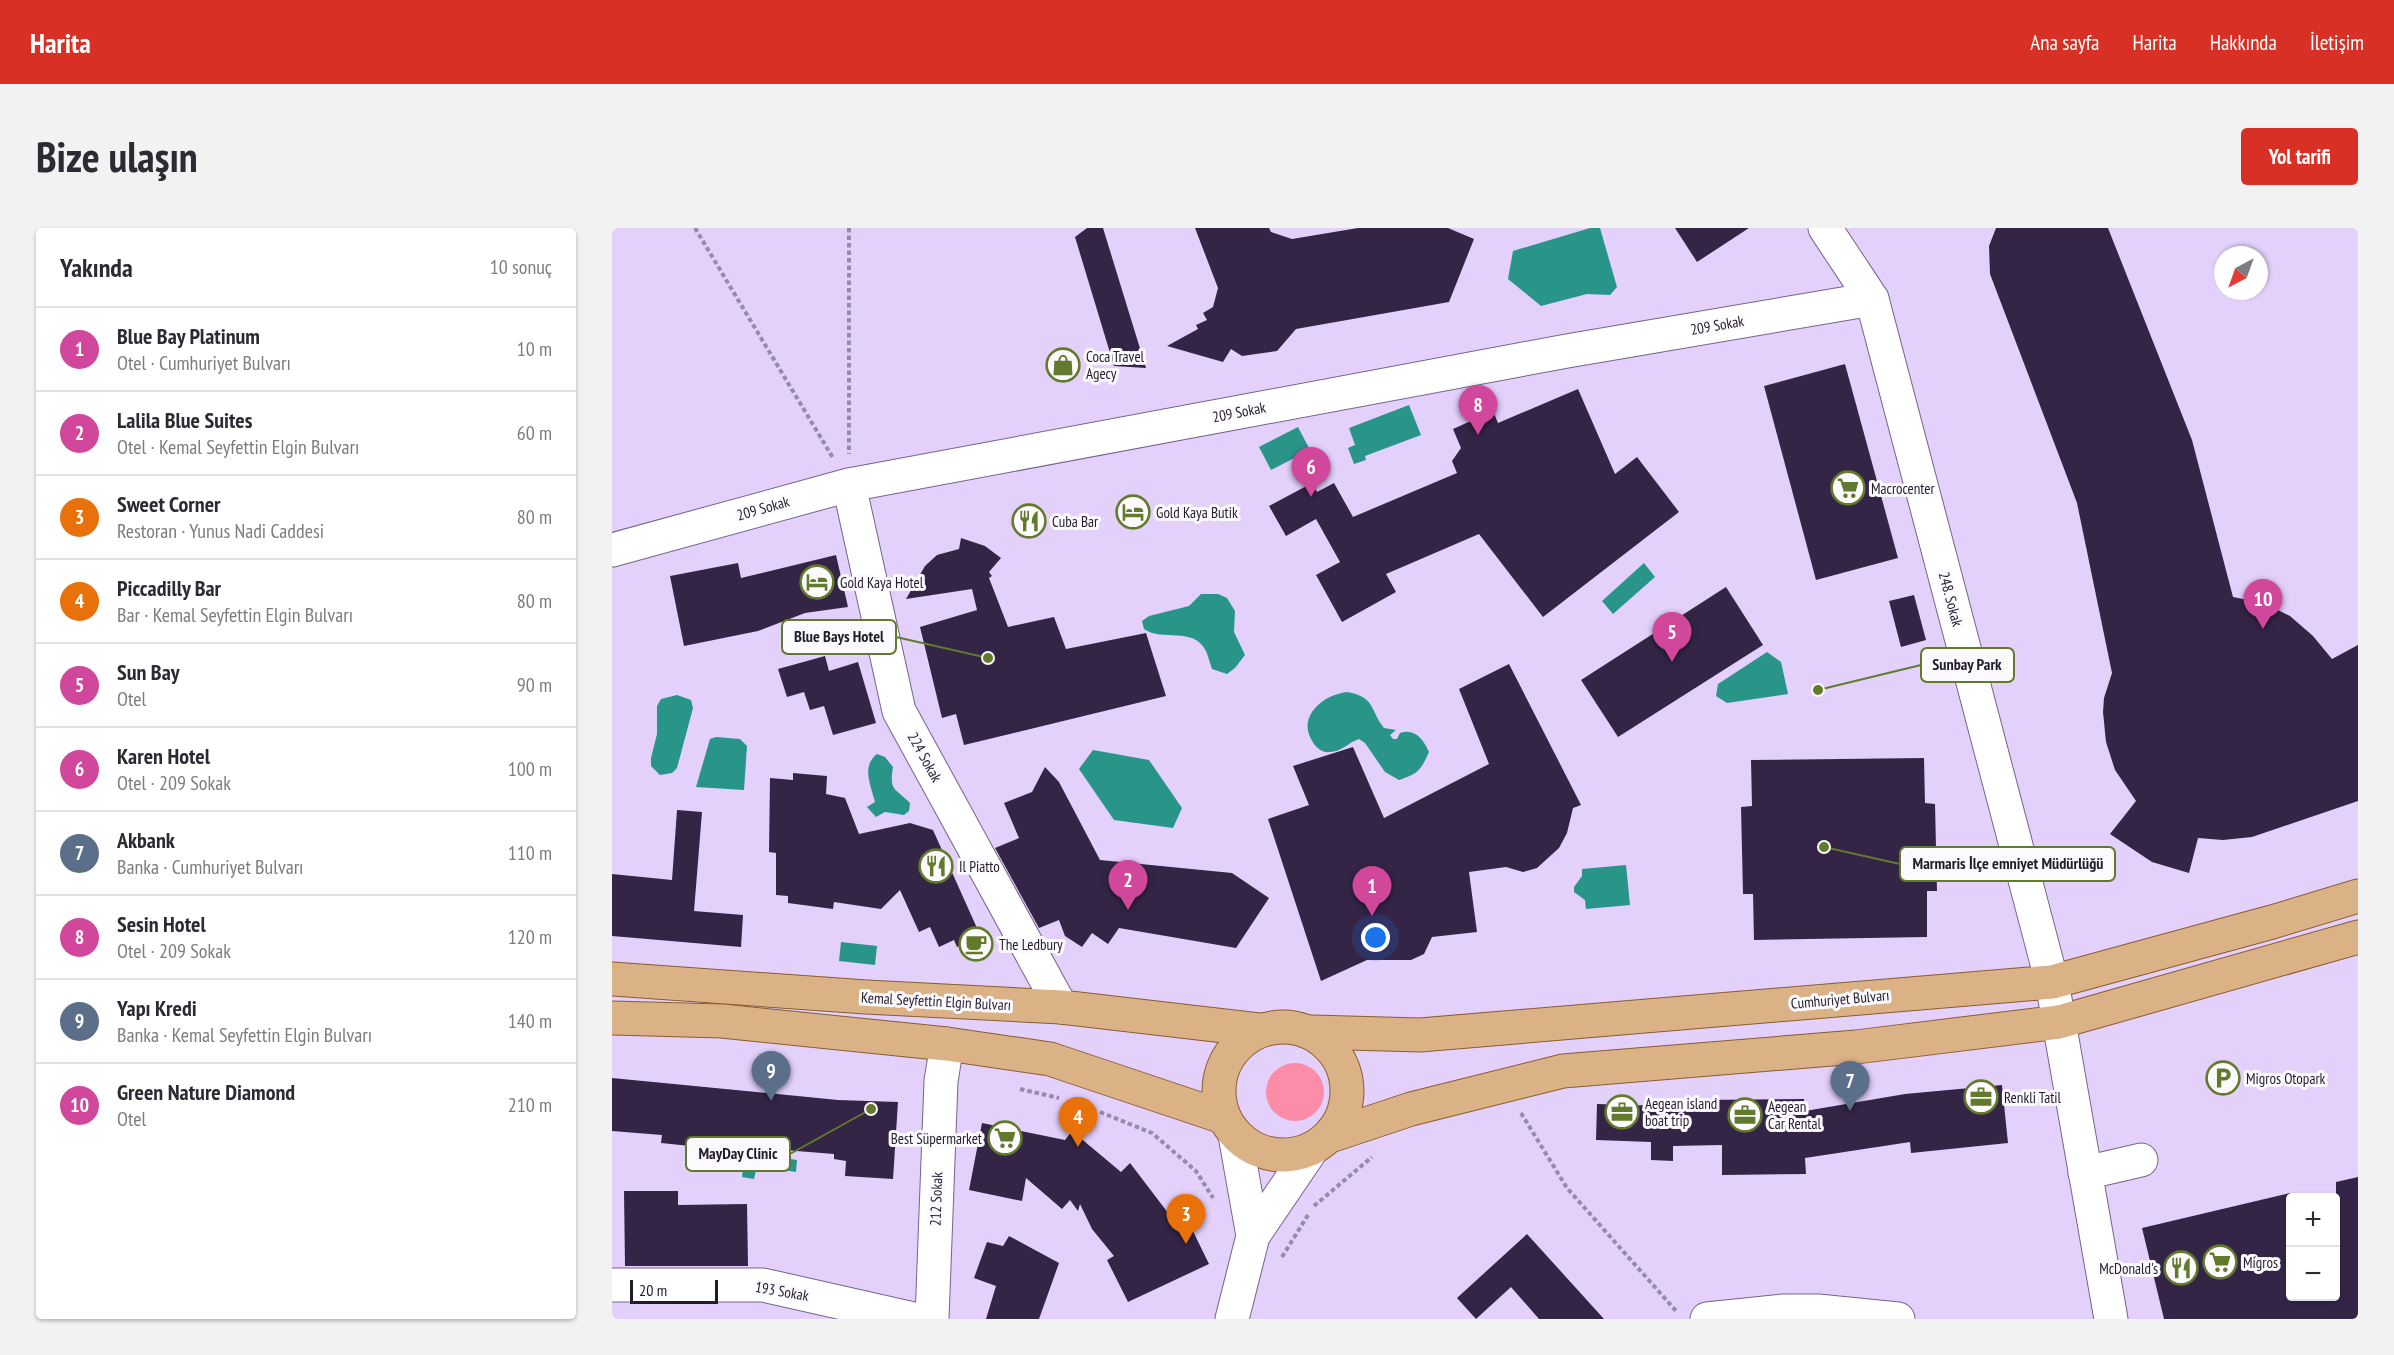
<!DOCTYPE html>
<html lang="tr">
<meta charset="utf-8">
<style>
:root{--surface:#fff;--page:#f2f2f3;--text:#2b2b33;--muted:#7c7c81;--line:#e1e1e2;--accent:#d93025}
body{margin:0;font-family:"PT Sans Narrow",sans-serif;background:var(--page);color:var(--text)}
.controls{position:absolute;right:18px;bottom:18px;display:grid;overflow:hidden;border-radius:6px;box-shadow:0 2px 4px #0004}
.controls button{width:54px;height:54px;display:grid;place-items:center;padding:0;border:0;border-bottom:2px solid var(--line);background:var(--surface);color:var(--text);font:30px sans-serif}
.compass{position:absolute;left:1602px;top:18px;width:54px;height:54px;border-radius:50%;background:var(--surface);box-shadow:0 2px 4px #0004;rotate:221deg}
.scale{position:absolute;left:18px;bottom:15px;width:88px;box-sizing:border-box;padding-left:6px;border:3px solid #221b2a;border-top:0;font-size:16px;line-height:21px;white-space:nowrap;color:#221b2a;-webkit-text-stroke:4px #fcfaff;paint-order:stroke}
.you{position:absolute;left:764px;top:710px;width:21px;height:21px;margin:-15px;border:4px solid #fff;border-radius:50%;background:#1a73e8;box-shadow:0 0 0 9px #1a73e833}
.badge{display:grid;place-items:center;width:39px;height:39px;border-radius:50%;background:var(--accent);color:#fff;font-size:20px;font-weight:700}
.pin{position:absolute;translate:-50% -50px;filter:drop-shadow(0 2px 3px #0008)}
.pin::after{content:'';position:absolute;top:32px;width:21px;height:18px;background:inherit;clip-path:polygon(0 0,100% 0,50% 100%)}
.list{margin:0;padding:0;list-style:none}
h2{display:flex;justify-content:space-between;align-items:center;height:78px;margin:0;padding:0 24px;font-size:26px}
h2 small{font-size:20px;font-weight:400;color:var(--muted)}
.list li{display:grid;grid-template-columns:39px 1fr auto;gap:18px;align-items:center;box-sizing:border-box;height:84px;padding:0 24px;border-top:2px solid var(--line)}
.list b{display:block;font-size:22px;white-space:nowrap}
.list p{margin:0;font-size:20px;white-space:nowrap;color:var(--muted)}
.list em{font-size:20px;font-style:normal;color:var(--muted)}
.map{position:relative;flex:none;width:1746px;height:1091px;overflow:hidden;border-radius:6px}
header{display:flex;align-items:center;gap:36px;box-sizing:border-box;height:84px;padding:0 30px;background:var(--accent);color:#fff}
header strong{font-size:28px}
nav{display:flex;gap:33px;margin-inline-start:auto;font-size:21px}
.intro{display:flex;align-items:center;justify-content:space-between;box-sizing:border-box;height:144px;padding:0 36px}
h1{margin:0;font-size:42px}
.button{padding:15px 27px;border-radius:6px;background:var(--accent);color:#fff;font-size:21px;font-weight:700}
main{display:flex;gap:36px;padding:0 36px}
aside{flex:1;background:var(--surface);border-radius:6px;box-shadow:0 2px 4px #0004}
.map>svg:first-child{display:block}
</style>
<header>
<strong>Harita</strong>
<nav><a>Ana sayfa</a><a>Harita</a><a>Hakkında</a><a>İletişim</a></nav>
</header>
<div class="intro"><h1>Bize ulaşın</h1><a class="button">Yol tarifi</a></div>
<main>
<aside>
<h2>Yakında<small>10 sonuç</small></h2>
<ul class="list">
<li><span class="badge" style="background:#d1479c">1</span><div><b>Blue Bay Platinum</b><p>Otel · Cumhuriyet Bulvarı</p></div><em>10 m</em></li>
<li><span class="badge" style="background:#d1479c">2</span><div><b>Lalila Blue Suites</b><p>Otel · Kemal Seyfettin Elgin Bulvarı</p></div><em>60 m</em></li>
<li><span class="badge" style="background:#e8710a">3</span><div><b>Sweet Corner</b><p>Restoran · Yunus Nadi Caddesi</p></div><em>80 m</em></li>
<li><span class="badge" style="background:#e8710a">4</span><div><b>Piccadilly Bar</b><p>Bar · Kemal Seyfettin Elgin Bulvarı</p></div><em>80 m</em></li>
<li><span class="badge" style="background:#d1479c">5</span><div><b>Sun Bay</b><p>Otel</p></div><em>90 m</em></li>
<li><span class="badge" style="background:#d1479c">6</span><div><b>Karen Hotel</b><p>Otel · 209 Sokak</p></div><em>100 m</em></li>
<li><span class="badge" style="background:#5c6f8a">7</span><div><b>Akbank</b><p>Banka · Cumhuriyet Bulvarı</p></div><em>110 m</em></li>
<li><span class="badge" style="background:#d1479c">8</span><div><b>Sesin Hotel</b><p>Otel · 209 Sokak</p></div><em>120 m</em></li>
<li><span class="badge" style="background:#5c6f8a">9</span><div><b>Yapı Kredi</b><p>Banka · Kemal Seyfettin Elgin Bulvarı</p></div><em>140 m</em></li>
<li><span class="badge" style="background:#d1479c">10</span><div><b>Green Nature Diamond</b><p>Otel</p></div><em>210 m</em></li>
</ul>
</aside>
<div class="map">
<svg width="1746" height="1091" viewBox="0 0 1746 1091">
<rect width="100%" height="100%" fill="#e3d1fc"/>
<circle fill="#fc8da9" cx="683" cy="864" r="29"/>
<g fill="#299488">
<path d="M 978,0 L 988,0 L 1005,59 L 998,67 L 975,66 L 929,78 L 896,51 L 901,23 Z"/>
<path d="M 797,177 L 809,207 L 753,228 L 754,232 L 742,236 L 736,220 L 743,217 L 737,200 Z"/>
<path d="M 686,199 L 698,222 L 659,242 L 647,219 Z"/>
<path d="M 1032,335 L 1043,349 L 1001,386 L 990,373 Z"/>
<path d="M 589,366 L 606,366 L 615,370 L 623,383 L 622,404 L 633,427 L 623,440 L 615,446 L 600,441 C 598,435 596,428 594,423 C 582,398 550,414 532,401 L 530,393 L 537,388 L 577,378 Z"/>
<path d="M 1155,424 L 1169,434 L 1176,466 L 1115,475 L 1104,468 L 1106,456 Z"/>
<path d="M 735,464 C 764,469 758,483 772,500 L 784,502 L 778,507 L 781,511 L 785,511 L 788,505 C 803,500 811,511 817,524 C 809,542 806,546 787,552 L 773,544 L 753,515 L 747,511 C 737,514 729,524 718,524 C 711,525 706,521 702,516 C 683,490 710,467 735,464 Z"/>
<path d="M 65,467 L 79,472 L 81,480 L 65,540 L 60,545 L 48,547 L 39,538 L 39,530 L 45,506 L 45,478 L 49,471 Z"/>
<path d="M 104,509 L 128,511 L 135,518 L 132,562 L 84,559 L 98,511 Z"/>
<path d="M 481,522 L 537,532 L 570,580 L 561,600 L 502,592 L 467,541 Z"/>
<path d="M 265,526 L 273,529 L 281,539 C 277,564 283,559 298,575 L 297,583 L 292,587 L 273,584 L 264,589 L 255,579 L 263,574 C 259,558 249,538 265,526 Z"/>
<path d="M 1014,637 L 1018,677 L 974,681 L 973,672 L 962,664 L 962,659 L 970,648 L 970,641 Z"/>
<path d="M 229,714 L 265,718 L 263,737 L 227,733 Z"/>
<path d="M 133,924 L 185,932 L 184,944 L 145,938 L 142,951 L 130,949 Z"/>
</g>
<g fill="#342546">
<path d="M 475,0 L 491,0 L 534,140 L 502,138 L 463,9 Z"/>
<path d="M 583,0 L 657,0 L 659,4 L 680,11 L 746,0 L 836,0 L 862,11 L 837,74 L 684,101 L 665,123 L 630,128 L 619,121 L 611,134 L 555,118 L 586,101 L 584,97 L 595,92 L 591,85 L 601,79 L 606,60 Z"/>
<path d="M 1063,0 L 1137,0 L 1085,34 Z"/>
<path d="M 1384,0 L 1496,0 L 1580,212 L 1621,369 L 1651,375 L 1678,388 L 1701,408 L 1720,431 L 1746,417 L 1746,573 L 1640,609 L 1611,612 L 1586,610 L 1577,645 L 1540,634 L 1498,606 L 1524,573 L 1503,542 L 1494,514 L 1491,484 L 1492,470 L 1500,445 L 1465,275 L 1378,46 L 1377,18 Z"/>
<path d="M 1233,136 L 1286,330 L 1204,352 L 1152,158 Z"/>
<path d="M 966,161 L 1003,246 L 1025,229 L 1067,284 L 931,389 L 867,306 L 774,346 L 784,364 L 730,394 L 704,347 L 728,334 L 704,291 L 674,308 L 657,278 L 700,255 L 705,264 L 722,255 L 741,289 L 845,245 L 840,233 L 849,220 L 841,201 L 881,183 L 886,195 Z"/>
<path d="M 349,310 L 373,318 L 389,330 L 377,344 L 380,348 L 377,350 L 396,399 L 442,389 L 454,421 L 534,405 L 554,468 L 352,517 L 344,486 L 330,490 L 308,399 L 365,382 L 360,361 L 294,371 L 313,338 L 325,327 L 347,321 Z"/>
<path d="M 224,327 L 236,379 L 193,385 L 146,403 L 72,418 L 58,348 L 126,335 L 129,350 Z"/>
<path d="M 1114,359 L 1151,417 L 1006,509 L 969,452 Z"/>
<path d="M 1302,367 L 1314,412 L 1289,419 L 1277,373 Z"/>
<path d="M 213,428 L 217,443 L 246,434 L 264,495 L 221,507 L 212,478 L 198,482 L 192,464 L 175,469 L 166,441 Z"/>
<path d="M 897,436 L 969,577 L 961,580 L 955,605 L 947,620 L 925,640 L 911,644 L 894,639 L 857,644 L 865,704 L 820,709 L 812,726 L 799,732 L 755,732 L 709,753 L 656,591 L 697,577 L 681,538 L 741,519 L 772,590 L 877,536 L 847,461 Z"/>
<path d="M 1312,530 L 1313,575 L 1323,576 L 1325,663 L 1315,663 L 1315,709 L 1142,712 L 1141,666 L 1131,666 L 1129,579 L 1140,578 L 1139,532 Z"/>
<path d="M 433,539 L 447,554 L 488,632 L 620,645 L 657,670 L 624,720 L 507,700 L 496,716 L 480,705 L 470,719 L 453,708 L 447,692 L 427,700 L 383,620 L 407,610 L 392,575 L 420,564 Z"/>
<path d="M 181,545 L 215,548 L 214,566 L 233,570 L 247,606 L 298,595 L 321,602 L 369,709 L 345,719 L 342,712 L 327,719 L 318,699 L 307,704 L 288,662 L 269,681 L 222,674 L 221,681 L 176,675 L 176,668 L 164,667 L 164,625 L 157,624 L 158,550 L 181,552 Z"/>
<path d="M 65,582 L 90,584 L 82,683 L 131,687 L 129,719 L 0,708 L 0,646 L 60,652 Z"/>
<path d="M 0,850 L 226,872 L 286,874 L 281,951 L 233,948 L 234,933 L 222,931 L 222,926 L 99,916 L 98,920 L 49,915 L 50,907 L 0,903 Z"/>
<path d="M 1390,857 L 1396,915 L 1299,925 L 1298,914 L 1193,930 L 1194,946 L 1110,947 L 1110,917 L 1061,918 L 1061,933 L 1039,932 L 1039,914 L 984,912 L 985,876 L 1086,879 L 1085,872 L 1192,871 L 1193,883 L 1293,866 Z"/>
<path d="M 370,895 L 453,912 L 460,903 L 509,944 L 518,935 L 566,998 L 576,993 L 597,1036 L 516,1074 L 495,1032 L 502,1028 L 480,1001 L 468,976 L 466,983 L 458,972 L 450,981 L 414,950 L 410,973 L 357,962 Z"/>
<path d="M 1746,949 L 1746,1091 L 1552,1091 L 1530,1000 L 1678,965 L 1678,1068 L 1724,1068 L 1724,954 Z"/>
<path d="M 12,963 L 66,963 L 66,977 L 135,976 L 136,1038 L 13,1038 Z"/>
<path d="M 915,1006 L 992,1091 L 927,1091 L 899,1059 L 864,1091 L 845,1070 Z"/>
<path d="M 397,1008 L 447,1035 L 427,1091 L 374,1091 L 384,1058 L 362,1050 L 375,1014 L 391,1018 Z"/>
</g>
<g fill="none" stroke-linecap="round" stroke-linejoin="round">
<defs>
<g id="minor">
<path d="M 1213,0 L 1260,71 L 1440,754 L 1499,1091"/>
<path d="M 237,257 L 287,483 L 449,779"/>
<path d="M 0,322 L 237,257 L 955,123 L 1260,71"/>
<path d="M 623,907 L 641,1008"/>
<path d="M 1473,945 L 1529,932"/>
<path d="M 0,1057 L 151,1057 L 302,1091"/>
<path d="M 320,1091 L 329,853 L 335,816"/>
<path d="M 620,1091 L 641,1008 L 700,921"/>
<path d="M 1095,1091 L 1171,1083 L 1206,1083 L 1286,1091"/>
</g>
<g id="major">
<path d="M 0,751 L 254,769 L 449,779 L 647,802"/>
<path d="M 0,790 L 110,793 L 335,816 L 438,831 L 611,889"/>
<circle cx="671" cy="863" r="64"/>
<path d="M 700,804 L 808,807 L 1440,754 L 1660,694 L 1746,668"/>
<path d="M 718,908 L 799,881 L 951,843 L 1244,819 L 1447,794 L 1746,709"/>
</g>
</defs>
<use href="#minor" stroke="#74648a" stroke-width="35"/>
<use href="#major" stroke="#8a5b31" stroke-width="35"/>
<g stroke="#988aab" stroke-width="4" stroke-dasharray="4.5 3" stroke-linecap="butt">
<path d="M 83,0 L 221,230"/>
<path d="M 237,0 L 237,226"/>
<path d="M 408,861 L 447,870"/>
<path d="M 488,884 L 540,905 L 584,943 L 601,970"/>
<path d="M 909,885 L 955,960 L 1065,1084"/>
<path d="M 702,978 L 760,929"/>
<path d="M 670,1029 L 696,987"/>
</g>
<use href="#minor" stroke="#fff" stroke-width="33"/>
<use href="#major" stroke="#dab286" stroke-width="33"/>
</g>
<defs>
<symbol id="shop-ring" viewBox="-11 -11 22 22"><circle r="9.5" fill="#fcfaff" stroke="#627a2c" stroke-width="1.5"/><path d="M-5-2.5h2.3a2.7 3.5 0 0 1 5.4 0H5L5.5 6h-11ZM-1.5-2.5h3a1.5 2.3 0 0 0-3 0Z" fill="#627a2c"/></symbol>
<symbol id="supermarket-ring" viewBox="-11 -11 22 22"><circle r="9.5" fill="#fcfaff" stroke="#627a2c" stroke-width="1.5"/><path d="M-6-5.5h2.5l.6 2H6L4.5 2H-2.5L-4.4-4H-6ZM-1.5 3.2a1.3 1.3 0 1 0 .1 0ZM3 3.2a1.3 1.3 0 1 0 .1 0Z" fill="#627a2c"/></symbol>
<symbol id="hotel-ring" viewBox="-11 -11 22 22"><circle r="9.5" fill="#fcfaff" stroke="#627a2c" stroke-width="1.5"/><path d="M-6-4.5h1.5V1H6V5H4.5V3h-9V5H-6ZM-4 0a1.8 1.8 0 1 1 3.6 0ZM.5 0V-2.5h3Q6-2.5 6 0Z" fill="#627a2c"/></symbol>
<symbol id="restaurant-ring" viewBox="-11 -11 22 22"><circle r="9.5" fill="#fcfaff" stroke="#627a2c" stroke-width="1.5"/><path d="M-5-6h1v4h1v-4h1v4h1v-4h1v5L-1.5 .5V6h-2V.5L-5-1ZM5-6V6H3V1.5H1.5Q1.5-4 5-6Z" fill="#627a2c"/></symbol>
<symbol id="cafe-ring" viewBox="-11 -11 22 22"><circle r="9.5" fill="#fcfaff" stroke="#627a2c" stroke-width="1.5"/><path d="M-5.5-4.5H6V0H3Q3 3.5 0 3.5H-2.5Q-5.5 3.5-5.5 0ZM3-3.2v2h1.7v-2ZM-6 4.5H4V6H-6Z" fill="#627a2c"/></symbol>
<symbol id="parking-ring" viewBox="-11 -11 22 22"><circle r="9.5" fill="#fcfaff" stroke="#627a2c" stroke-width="1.5"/><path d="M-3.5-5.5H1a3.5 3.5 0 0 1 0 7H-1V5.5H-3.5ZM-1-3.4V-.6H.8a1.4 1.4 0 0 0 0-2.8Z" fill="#627a2c"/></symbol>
<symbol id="office-ring" viewBox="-11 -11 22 22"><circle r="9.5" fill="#fcfaff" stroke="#627a2c" stroke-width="1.5"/><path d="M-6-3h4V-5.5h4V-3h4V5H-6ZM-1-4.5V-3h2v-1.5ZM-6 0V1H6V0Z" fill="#627a2c"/></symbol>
</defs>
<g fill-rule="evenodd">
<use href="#shop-ring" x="432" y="118" width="38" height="38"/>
<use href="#supermarket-ring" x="1217" y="241" width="38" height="38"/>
<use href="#hotel-ring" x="502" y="265" width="38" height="38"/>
<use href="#restaurant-ring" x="398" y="274" width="38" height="38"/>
<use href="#hotel-ring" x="186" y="335" width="38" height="38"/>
<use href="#restaurant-ring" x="305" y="619" width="38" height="38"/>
<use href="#cafe-ring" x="345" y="697" width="38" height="38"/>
<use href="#parking-ring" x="1592" y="831" width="38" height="38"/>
<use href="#office-ring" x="1350" y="850" width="38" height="38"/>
<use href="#office-ring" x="991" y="865" width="38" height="38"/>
<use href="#office-ring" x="1114" y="868" width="38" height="38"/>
<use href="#supermarket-ring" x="374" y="891" width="38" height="38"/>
<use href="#supermarket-ring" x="1589" y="1015" width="38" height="38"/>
<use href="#restaurant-ring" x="1550" y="1021" width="38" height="38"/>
</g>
<g text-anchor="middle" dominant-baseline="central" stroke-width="6" stroke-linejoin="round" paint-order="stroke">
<g font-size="15" fill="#221b2a" stroke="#fcfaff">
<text transform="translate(1105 97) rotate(-10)">209 Sokak</text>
<text transform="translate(627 184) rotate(-11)">209 Sokak</text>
<text transform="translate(151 280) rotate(-16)">209 Sokak</text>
<text transform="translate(1339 371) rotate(75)">248. Sokak</text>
<text transform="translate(313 529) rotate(61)">224 Sokak</text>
<text transform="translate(1228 771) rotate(-5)">Cumhuriyet Bulvarı</text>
<text transform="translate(324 773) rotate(3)">Kemal Seyfettin Elgin Bulvarı</text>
<text transform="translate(324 971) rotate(-88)">212 Sokak</text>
<text transform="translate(170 1063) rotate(10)">193 Sokak</text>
</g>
<g font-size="15" fill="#221b2a" stroke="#fcfaff" text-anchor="start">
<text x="474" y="128">Coca Travel<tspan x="474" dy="17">Agecy</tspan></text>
<text x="1259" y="260">Macrocenter</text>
<text x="544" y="284">Gold Kaya Butik</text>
<text x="440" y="293">Cuba Bar</text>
<text x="228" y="354">Gold Kaya Hotel</text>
<text x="347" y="638">Il Piatto</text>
<text x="387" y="716">The Ledbury</text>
<text x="1634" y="850">Migros Otopark</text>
<text x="1392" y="869">Renkli Tatil</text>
<text x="1033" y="875">Aegean island<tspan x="1033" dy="17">boat trip</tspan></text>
<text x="1156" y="878">Aegean<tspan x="1156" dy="17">Car Rental</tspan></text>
<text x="370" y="910" text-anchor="end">Best Süpermarket</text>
<text x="1631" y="1034">Migros</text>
<text x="1546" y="1040" text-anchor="end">McDonald's</text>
</g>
</g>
<path fill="none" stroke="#627a2c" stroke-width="2" d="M376 430L284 409M1206 462L1309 437M1212 619L1288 636M259 881L178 926"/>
<g fill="#627a2c" stroke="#fcfaff" stroke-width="2">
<circle cx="376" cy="430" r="6"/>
<circle cx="1206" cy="462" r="6"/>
<circle cx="1212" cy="619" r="6"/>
<circle cx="259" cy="881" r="6"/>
</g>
<g fill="#fcfaff" stroke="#627a2c" stroke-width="2">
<rect x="170" y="392" width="114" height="34" rx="6"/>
<rect x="1309" y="420" width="93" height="34" rx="6"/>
<rect x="1288" y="619" width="215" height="34" rx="6"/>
<rect x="74" y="909" width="104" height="34" rx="6"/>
</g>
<g font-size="16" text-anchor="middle" font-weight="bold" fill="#221b2a">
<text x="227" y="414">Blue Bays Hotel</text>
<text x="1355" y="442">Sunbay Park</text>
<text x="1396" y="641">Marmaris İlçe emniyet Müdürlüğü</text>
<text x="126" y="931">MayDay Clinic</text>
</g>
</svg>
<div class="controls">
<button>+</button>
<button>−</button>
</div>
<svg class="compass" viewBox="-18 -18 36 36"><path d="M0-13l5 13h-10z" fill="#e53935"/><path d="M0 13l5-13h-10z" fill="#7c7c81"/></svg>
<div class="scale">20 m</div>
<div class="you"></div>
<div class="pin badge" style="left:760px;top:688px;background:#d1479c">1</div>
<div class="pin badge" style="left:516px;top:682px;background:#d1479c">2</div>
<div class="pin badge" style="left:574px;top:1016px;background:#e8710a">3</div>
<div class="pin badge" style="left:466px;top:919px;background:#e8710a">4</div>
<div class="pin badge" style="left:1060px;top:434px;background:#d1479c">5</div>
<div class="pin badge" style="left:699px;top:269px;background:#d1479c">6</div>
<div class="pin badge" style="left:1238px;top:883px;background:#5c6f8a">7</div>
<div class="pin badge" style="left:866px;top:207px;background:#d1479c">8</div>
<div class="pin badge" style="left:159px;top:873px;background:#5c6f8a">9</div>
<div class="pin badge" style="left:1651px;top:401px;background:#d1479c">10</div>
</div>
</main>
